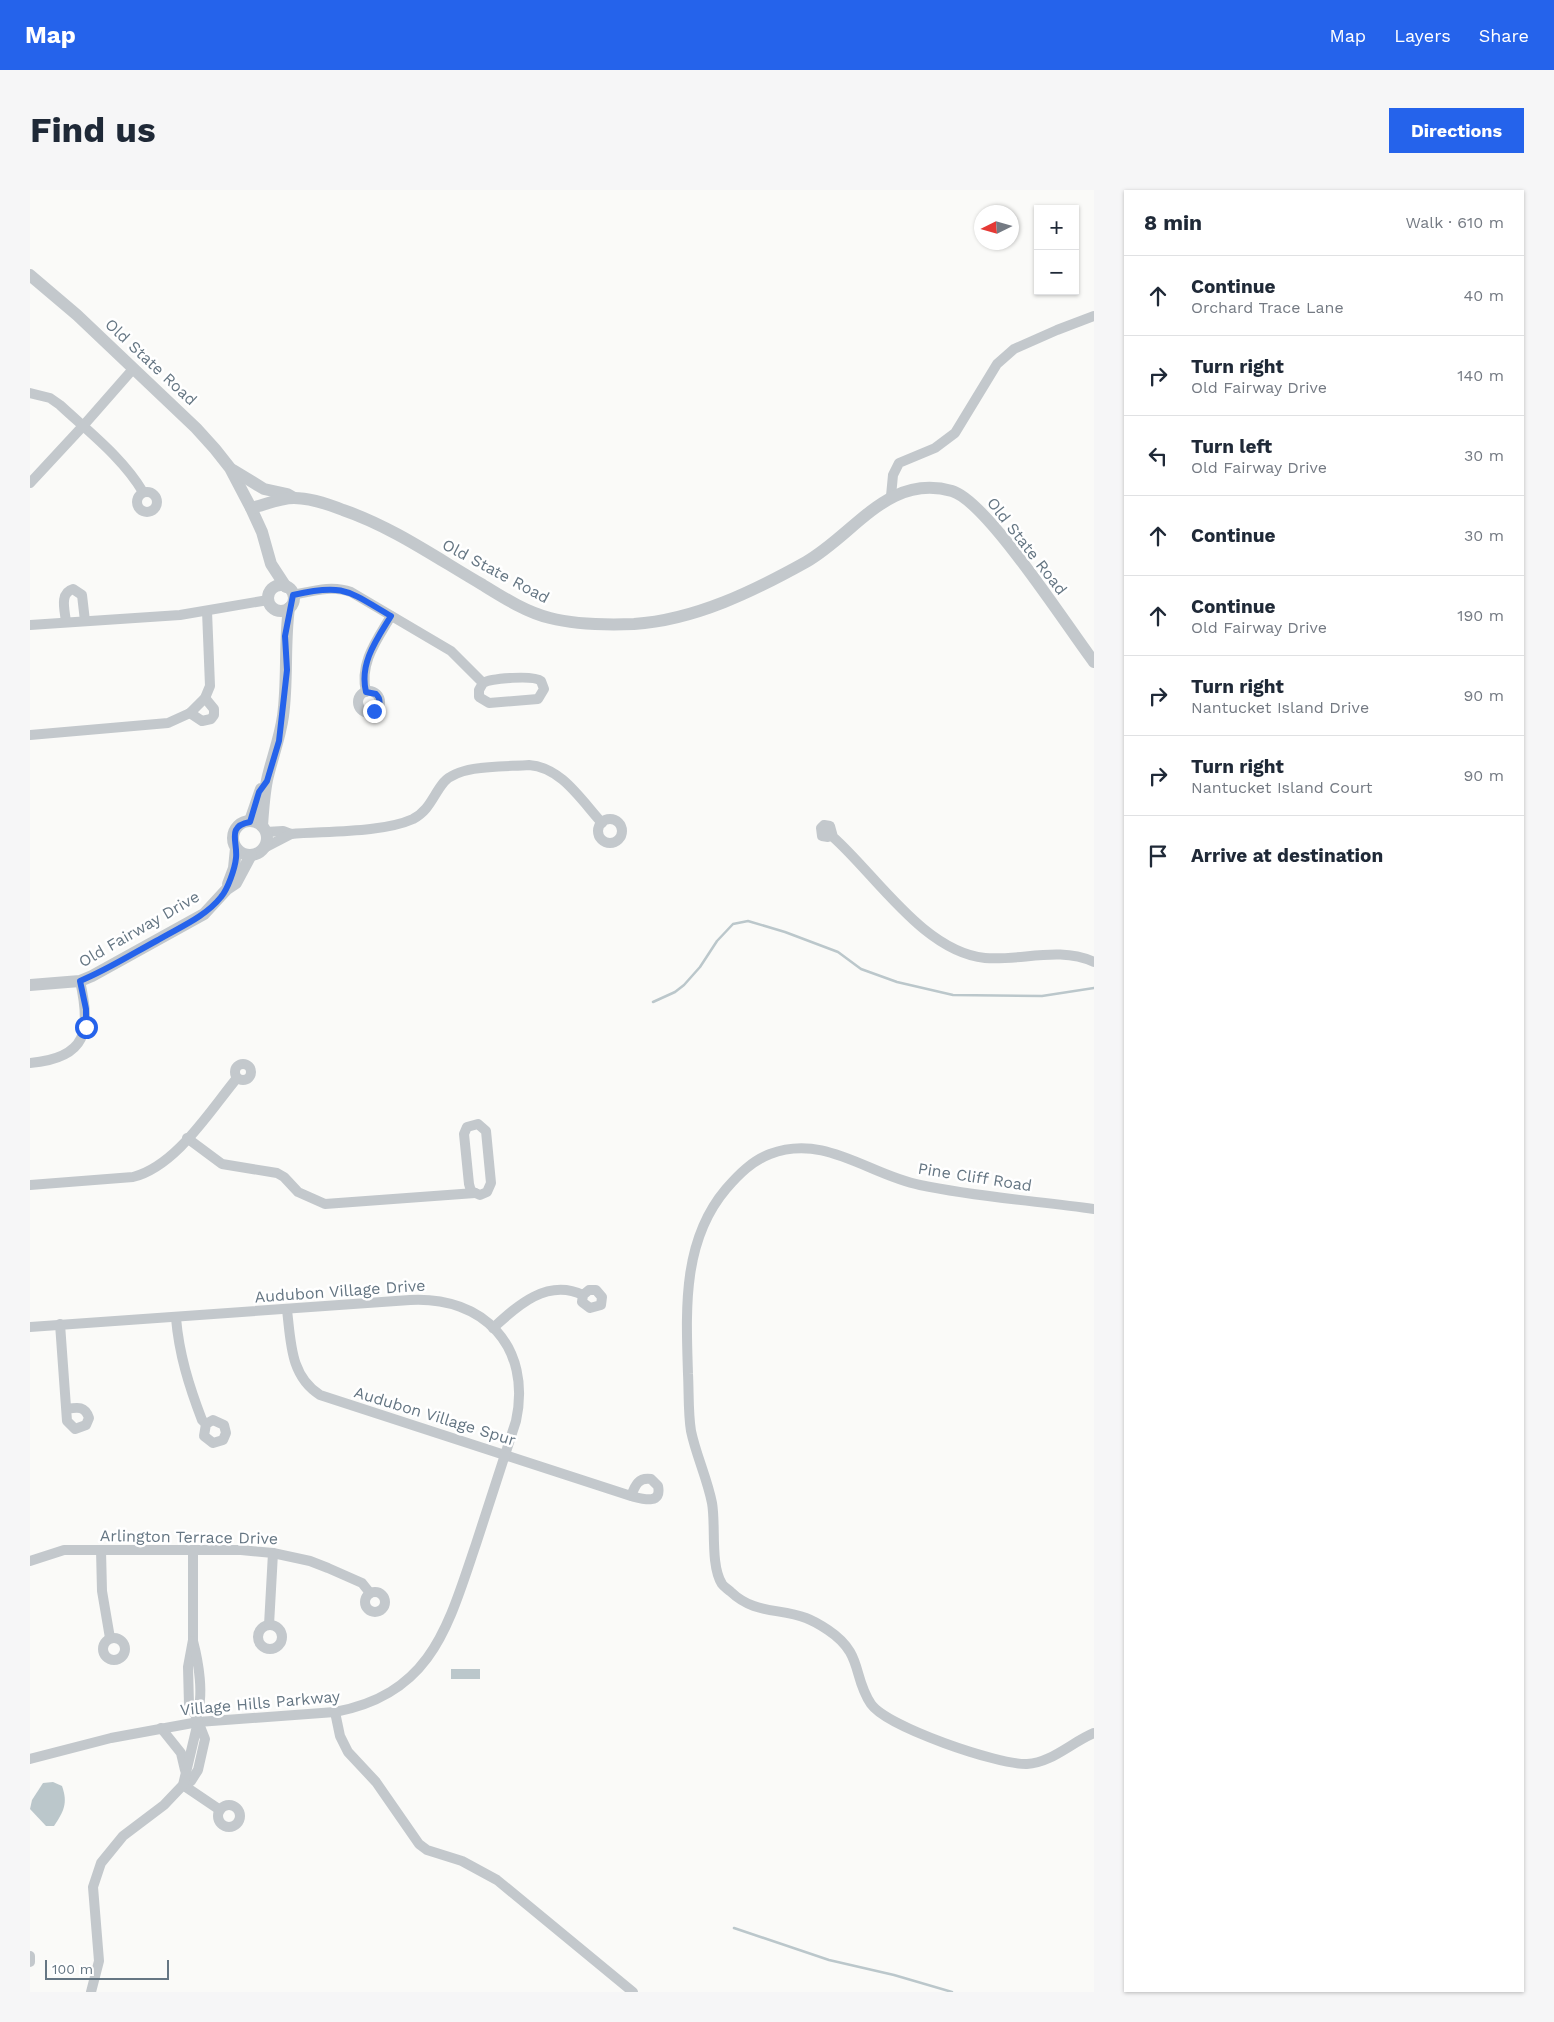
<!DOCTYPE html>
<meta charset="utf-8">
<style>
:root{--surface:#fff;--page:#f6f6f7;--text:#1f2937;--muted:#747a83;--line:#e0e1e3;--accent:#2563eb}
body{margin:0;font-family:"Work Sans",sans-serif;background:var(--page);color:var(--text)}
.controls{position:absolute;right:15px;top:15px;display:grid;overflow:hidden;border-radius:0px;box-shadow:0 1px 4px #0004}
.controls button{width:45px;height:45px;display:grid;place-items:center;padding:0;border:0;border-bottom:1px solid var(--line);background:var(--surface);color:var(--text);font:25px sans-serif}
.compass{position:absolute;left:944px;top:15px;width:45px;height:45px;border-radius:50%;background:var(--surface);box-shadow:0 1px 4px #0004;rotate:265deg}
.scale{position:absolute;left:15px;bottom:12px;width:124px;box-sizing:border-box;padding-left:5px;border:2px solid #657683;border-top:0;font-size:14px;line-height:18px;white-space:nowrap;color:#657683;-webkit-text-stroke:4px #fff;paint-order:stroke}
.stop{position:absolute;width:15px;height:15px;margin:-11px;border:4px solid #2563eb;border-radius:50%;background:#fff}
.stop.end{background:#2563eb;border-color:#fff;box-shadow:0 1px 5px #0008}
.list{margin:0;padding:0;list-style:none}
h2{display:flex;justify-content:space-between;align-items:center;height:65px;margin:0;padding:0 20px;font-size:21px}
h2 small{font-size:16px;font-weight:400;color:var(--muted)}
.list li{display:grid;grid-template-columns:32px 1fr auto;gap:15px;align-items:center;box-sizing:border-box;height:80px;padding:0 20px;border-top:1px solid var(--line)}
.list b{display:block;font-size:19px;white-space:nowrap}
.list p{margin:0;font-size:16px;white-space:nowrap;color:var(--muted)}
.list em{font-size:16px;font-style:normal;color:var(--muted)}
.icon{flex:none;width:28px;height:28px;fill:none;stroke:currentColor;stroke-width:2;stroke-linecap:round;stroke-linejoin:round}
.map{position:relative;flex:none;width:1064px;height:1802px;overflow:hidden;border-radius:0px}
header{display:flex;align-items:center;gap:30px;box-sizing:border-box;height:70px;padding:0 25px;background:var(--accent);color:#fff}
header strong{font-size:24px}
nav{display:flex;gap:28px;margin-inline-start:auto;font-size:18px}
.intro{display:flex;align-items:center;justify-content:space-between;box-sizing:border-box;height:120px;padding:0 30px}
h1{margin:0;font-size:35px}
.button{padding:12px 22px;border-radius:0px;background:var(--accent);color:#fff;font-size:18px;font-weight:700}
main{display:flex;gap:30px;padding:0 30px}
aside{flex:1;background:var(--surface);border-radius:0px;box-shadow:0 1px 4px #0004}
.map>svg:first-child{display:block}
</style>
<header>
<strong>Map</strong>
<nav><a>Map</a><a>Layers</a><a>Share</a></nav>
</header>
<div class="intro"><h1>Find us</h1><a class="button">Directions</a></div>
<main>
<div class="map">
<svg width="1064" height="1802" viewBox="0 0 1064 1802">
<rect width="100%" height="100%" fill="#fafaf8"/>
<g fill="#bbc7cb">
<rect x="421" y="1479" width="29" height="10"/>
<path d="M 23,1592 L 32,1596 C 38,1613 34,1621 24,1636 L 16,1636 L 0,1619 L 2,1610 L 13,1593 Z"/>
</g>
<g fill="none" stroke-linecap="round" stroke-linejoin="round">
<g stroke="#bbc7cb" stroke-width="2.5">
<path d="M 623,812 L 645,802 L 654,795 L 670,777 L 687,751 L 703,734 L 718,731 L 755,742 L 808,762 L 831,779 L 867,792 L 923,805 L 1012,806 L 1064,798"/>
<path d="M 704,1738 L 799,1770 L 864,1785 L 922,1802"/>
</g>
<g stroke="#c3c8cc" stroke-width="10">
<path d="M 0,203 L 20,208 L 30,215 C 59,242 93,268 113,302"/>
<path d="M 0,293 L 53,236 L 103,179"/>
<circle cx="117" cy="312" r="10"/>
<path d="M 861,306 L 863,285 L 869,273 L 905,258 L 925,243 L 967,174 L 984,159 L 1027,140 L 1064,126"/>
<path d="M 263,405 C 283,401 302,395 321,402 L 421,461 L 453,493 C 461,488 504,485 511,491 L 514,499 L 508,509 L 459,513 L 449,507 L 449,500 L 453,493"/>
<path d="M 36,432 C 35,421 29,403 43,399 L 52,405 L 55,431"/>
<path d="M 0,435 L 150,425 L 238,410"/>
<circle cx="339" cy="512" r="11"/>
<path d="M 336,502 C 329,473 347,450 361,426"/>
<path d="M 160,523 L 172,531 L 181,529 L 184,525 L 184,519 L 175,508"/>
<path d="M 0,545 L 138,533 L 160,523 L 175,508 L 180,496 L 177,421"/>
<circle cx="580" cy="641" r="12"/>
<path d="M 236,642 L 253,641 L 261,644 C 296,641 352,643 383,629 C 400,620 403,605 414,592 C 430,574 476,577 499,575 C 531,577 551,610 572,633"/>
<path d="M 801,644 L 798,647 L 792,646 L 791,638 L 794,635 L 800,636 L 803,647 C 846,685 894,762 955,768 C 992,771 1029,756 1064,772"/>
<path d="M 234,658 L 261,644"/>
<path d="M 0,873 C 58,868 61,840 50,791"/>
<circle cx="213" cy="882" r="8"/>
<path d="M 448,934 L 456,941 L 461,993 L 457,1002 L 450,1005 L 441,1001 L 439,994 L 434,944 L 437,937 Z"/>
<path d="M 157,948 L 192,974 L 247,983 L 254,987 L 268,1002 L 295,1014 L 445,1003"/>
<path d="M 0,995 L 103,987 C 146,976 179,922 207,888"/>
<path d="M 1064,1019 C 1006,1011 947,1007 890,995 C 839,985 795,943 740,964 C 722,971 709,984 696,999 C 652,1051 656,1120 658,1184 C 659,1202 658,1223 661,1241 C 666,1265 677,1288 682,1313 C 686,1335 680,1375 692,1394 C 694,1397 698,1399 701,1402 C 724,1424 749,1418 776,1428 C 784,1431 792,1436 798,1440 C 834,1464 822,1486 841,1514 C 857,1537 968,1575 997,1574 C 1021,1573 1042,1552 1064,1543"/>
<path d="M 257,1120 C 261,1152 260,1186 290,1205 L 601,1306 C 613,1309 632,1315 628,1296 L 621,1289 C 608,1287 605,1296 601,1306"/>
<path d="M 146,1128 C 149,1164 159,1196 172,1230 L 176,1234 L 174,1246 L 183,1253 L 193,1250 L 196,1243 L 194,1235 L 183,1230 L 176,1234"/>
<path d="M 30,1134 L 37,1231 L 45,1239 L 56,1235 L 59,1228 C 55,1216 48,1217 37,1219"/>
<path d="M 0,1137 L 380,1110 C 454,1106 502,1157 486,1231 C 473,1272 459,1313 446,1354 C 418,1436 402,1504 305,1522 L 168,1532 L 81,1548 L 0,1569"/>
<path d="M 463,1138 C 487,1116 517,1088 553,1105 L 552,1112 L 560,1118 L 571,1115 L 572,1107 L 566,1100 L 559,1100 L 553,1105"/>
<path d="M 71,1360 L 72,1401 L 80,1448"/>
<path d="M 163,1360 L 163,1450 L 158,1477 L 159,1515 L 166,1526 L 175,1549 L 168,1580 L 161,1591 L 153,1595 L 190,1620"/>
<path d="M 0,1371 L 34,1360 L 211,1360 L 243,1363 L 280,1371 L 298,1378 L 332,1393 L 340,1403"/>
<circle cx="345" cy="1412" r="10"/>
<circle cx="240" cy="1447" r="12"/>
<path d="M 239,1435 L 243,1363"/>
<circle cx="84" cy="1459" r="11"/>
<path d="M 163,1451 C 168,1470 175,1507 166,1526"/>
<path d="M 305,1522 L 310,1546 L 318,1562 L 346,1592 L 389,1654 L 397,1660 L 432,1671 L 467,1690 L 603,1802"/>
<path d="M 131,1538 L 151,1563 L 155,1580"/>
<circle cx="199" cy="1626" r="11"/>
<path d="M 0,1766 L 0,1772"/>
<path d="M 61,1802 L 69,1771 L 63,1697 L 71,1673 L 93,1646 L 134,1615 L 153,1595 L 168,1532"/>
</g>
<g stroke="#c3c8cc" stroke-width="12">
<path d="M 0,85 L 47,125 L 166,238 L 185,259 L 200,278 L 221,318 L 232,342 L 241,374 L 256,397"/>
<path d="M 203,280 L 234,299 L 257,304 L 264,308"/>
<path d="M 221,318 C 234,315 250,308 264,308 C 280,308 298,314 313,320 C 363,337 408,369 453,395 C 474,408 496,422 520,428 C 547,435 577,435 604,434 C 665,430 724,401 776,372 C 825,344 858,283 922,301 C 957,311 1038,438 1064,472"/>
<circle cx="251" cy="408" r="13"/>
<path d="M 220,631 L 231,599"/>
<circle cx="220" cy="648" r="17"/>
<path d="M 232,636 C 233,621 234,605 237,590 C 242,568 250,548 253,526 C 258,490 254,454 259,418"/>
<path d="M 198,694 L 204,678 L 206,658"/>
<path d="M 0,795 L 50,791 L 62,786 L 174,724 L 197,699 L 206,693 L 221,665"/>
</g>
</g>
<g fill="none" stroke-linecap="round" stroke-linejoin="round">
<path stroke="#2563eb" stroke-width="6" d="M 56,837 L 56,819 L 50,791 C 77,780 102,764 128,750 C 150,737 175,727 191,707 C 198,699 205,678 206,668 C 208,652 196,636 220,632 L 229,602 L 237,591 L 249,551 L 257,480 L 255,446 L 263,405 C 314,393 318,401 361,426 C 347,449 329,473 336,502 L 346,504 C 351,509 351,516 344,521"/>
</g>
<g text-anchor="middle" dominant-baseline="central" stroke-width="5" stroke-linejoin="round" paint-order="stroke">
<g font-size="16" fill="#657683" stroke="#fff">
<text transform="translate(121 172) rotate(43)">Old State Road</text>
<text transform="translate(997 356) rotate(52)">Old State Road</text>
<text transform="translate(466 381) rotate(28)">Old State Road</text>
<text transform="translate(109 739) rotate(-30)">Old Fairway Drive</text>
<text transform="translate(945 987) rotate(9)">Pine Cliff Road</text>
<text transform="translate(310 1101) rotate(-4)">Audubon Village Drive</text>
<text transform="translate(405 1226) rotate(17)">Audubon Village Spur</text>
<text transform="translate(159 1347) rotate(1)">Arlington Terrace Drive</text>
<text transform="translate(230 1513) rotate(-5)">Village Hills Parkway</text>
</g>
</g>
</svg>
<div class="controls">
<button>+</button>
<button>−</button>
</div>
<svg class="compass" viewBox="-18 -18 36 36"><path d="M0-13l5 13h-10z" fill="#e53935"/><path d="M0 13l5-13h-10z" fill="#747a83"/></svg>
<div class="scale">100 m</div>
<div class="stop" style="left:56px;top:837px"></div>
<div class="stop end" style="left:344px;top:521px"></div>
</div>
<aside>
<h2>8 min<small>Walk · 610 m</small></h2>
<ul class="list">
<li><svg class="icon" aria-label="ahead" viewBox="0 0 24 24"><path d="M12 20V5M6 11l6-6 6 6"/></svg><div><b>Continue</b><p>Orchard Trace Lane</p></div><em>40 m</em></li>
<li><svg class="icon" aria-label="right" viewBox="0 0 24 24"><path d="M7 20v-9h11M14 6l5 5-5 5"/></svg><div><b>Turn right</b><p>Old Fairway Drive</p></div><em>140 m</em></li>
<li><svg class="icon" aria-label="left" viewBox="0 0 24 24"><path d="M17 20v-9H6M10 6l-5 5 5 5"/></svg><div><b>Turn left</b><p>Old Fairway Drive</p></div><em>30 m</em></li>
<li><svg class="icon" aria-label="ahead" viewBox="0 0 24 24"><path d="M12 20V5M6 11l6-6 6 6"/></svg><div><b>Continue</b></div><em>30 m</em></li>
<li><svg class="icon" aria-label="ahead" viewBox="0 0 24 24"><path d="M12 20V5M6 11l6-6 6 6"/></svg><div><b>Continue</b><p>Old Fairway Drive</p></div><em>190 m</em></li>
<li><svg class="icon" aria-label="right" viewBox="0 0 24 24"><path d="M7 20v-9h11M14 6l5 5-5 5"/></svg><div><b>Turn right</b><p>Nantucket Island Drive</p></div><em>90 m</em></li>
<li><svg class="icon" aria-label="right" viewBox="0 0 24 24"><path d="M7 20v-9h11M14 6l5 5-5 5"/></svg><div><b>Turn right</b><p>Nantucket Island Court</p></div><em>90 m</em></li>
<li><svg class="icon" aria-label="arrive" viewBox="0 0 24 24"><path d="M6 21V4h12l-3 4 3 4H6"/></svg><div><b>Arrive at destination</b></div></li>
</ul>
</aside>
</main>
